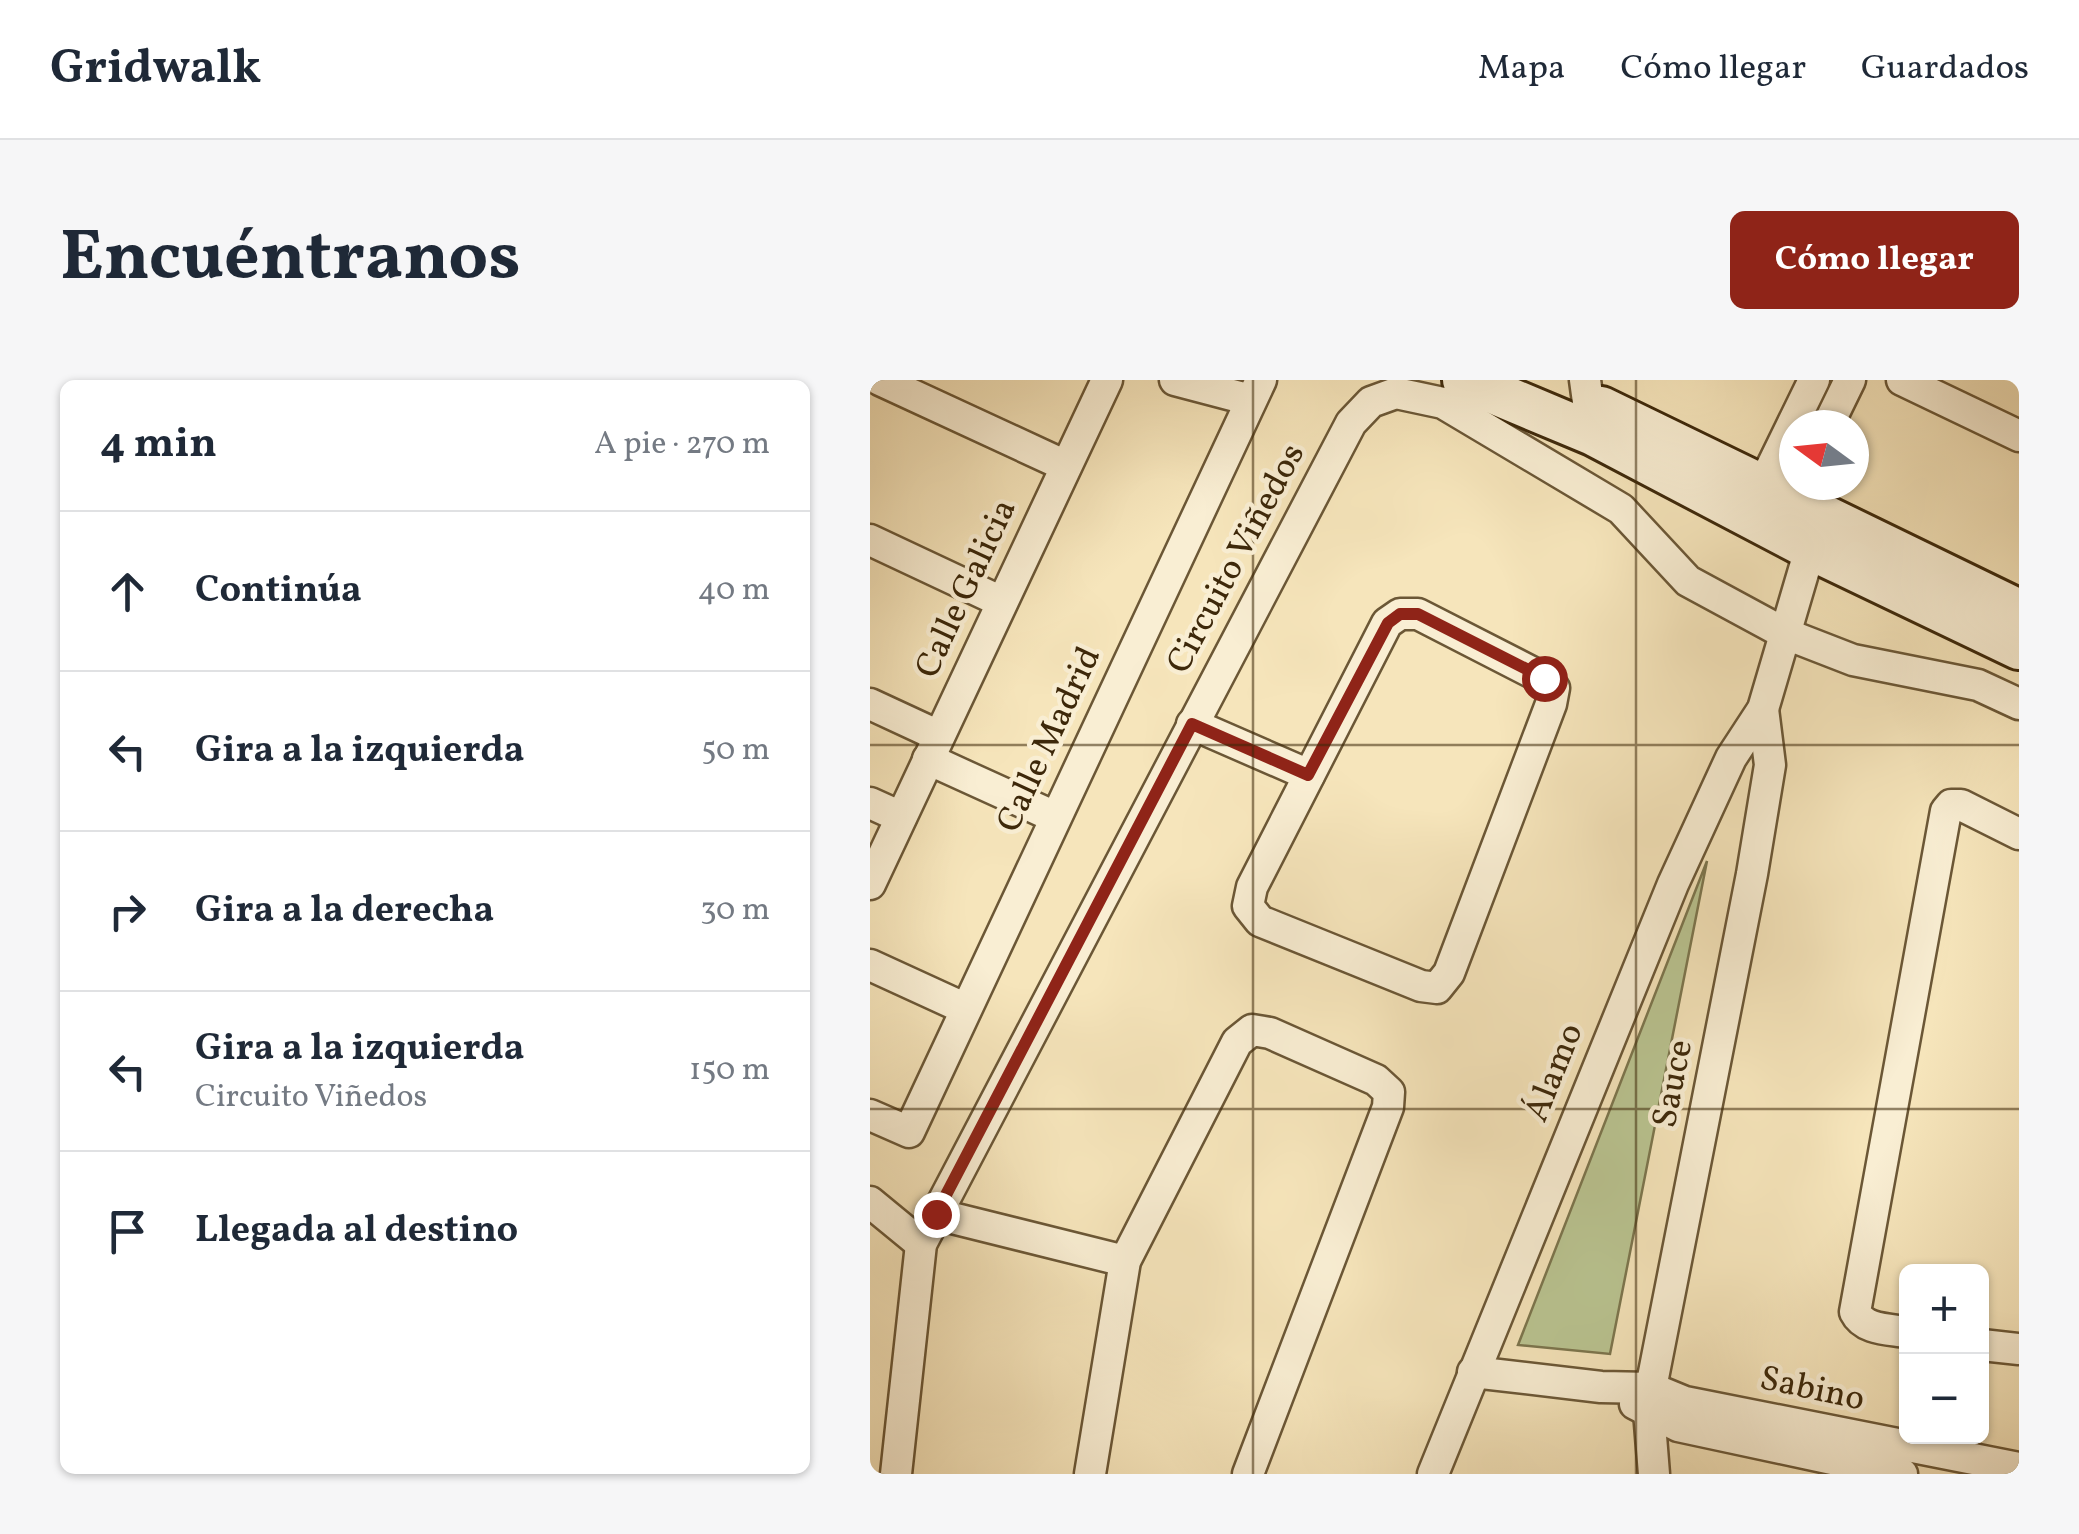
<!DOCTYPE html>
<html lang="es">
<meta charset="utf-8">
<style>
:root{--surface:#fff;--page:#f6f6f7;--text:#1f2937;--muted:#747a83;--line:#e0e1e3;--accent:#8f2418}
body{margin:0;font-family:Vollkorn,serif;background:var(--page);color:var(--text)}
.controls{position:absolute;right:30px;bottom:30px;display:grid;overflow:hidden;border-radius:15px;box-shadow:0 2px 8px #0004}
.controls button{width:90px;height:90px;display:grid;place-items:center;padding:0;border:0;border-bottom:2px solid var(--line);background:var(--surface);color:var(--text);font:50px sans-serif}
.compass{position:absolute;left:909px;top:30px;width:90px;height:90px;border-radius:50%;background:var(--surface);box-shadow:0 2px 8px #0004;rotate:285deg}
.stop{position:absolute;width:30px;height:30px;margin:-22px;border:8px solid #8f2418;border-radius:50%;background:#fff}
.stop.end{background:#8f2418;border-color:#fff;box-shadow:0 2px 10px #0008}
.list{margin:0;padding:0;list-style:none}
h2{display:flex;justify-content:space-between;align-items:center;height:130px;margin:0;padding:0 40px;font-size:42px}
h2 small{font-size:32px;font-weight:400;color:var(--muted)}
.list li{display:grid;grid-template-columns:65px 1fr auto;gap:30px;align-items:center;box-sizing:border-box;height:160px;padding:0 40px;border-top:2px solid var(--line)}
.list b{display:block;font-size:38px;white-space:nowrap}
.list p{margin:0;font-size:32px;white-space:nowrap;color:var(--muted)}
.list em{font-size:32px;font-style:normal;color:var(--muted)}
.icon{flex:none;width:55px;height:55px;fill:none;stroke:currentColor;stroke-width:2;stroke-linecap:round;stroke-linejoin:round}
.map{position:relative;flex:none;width:1149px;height:1094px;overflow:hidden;border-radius:15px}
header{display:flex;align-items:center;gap:60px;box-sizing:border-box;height:140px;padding:0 50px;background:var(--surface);border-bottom:2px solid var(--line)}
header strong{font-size:48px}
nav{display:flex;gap:55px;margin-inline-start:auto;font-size:35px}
.intro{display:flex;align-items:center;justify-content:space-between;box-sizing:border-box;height:240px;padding:0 60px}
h1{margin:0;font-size:70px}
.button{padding:25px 45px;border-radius:15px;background:var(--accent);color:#fff;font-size:35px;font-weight:700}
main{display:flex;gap:60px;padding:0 60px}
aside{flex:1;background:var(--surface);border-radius:15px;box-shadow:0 2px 8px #0004}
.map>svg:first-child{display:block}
</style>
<header>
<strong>Gridwalk</strong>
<nav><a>Mapa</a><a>Cómo llegar</a><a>Guardados</a></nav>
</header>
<div class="intro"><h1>Encuéntranos</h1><a class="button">Cómo llegar</a></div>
<main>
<aside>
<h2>4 min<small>A pie · 270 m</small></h2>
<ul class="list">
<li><svg class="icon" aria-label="ahead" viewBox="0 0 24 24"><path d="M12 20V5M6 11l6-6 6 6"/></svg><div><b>Continúa</b></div><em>40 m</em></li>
<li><svg class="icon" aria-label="left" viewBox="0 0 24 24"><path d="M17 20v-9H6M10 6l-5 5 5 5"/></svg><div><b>Gira a la izquierda</b></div><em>50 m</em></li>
<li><svg class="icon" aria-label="right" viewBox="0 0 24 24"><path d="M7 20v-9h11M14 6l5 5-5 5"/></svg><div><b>Gira a la derecha</b></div><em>30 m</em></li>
<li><svg class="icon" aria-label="left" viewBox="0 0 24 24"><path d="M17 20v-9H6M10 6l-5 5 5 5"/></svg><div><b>Gira a la izquierda</b><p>Circuito Viñedos</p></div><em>150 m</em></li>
<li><svg class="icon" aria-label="arrive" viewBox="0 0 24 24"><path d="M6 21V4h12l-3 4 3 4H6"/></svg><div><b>Llegada al destino</b></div></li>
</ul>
</aside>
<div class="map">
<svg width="1149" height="1094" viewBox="0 0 1149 1094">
<rect width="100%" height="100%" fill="#f6e5bb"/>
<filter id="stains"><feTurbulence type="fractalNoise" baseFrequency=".002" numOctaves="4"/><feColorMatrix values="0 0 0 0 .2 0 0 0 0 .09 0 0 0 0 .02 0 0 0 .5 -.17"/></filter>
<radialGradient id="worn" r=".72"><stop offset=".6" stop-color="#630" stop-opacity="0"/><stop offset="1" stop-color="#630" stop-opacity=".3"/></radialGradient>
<path fill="#bac592" stroke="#7c764e" stroke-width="2.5" d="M 837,481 L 740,974 L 648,965 Z"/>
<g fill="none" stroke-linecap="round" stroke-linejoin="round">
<defs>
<g id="street">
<path d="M 10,0 L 196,86"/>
<path d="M 305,0 L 381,20"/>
<path d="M 715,0 L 722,51"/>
<path d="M 1032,0 L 1149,56"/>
<path d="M 958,45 L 980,0"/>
<path d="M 884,123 L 944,0"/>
<path d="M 0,160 L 132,222"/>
<path d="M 530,234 L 548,234 L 675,299 L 684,308 L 681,324 L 579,593 L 567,608 L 551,606 L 390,541 L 378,526 L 382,507 L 517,243 Z"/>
<path d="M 0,324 L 69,356"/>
<path d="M 322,344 L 439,395"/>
<path d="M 58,379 L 185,437"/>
<path d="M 0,423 L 31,437"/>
<path d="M 0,504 L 237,0"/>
<path d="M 0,585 L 96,629"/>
<path d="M 0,735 L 39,752 L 391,0"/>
<path d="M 0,822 L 51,864"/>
<path d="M 66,834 L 255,881"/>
<path d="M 1036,952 C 1018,949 994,950 985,932 L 1076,431 L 1081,425 L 1091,425 L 1149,454"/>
<path d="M 1112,965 L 1149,969"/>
<path d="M 603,992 L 731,1007 L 781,1008 L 815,1022 L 1149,1088"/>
<path d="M 765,1024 L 808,1046 L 1032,1094"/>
<path d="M 26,1094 L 51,864 L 481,43 L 501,22 L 526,13 L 573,23 L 751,129 L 818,201 L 916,254 L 983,280 L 1108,305 L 1149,324"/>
<path d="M 220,1094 L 255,881 L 367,662 L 382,650 L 400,653 L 506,700 L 519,712 L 518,727 L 378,1094"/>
<path d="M 563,1094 L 803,504 L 861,378 L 893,329 L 946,149"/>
<path d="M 784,1094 L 779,1031 L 781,1008 L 882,494 L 900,385 L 893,329"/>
</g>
<g id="secondary">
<path d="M 594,0 L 723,54 L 940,168 L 1149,268"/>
<path d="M 731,28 L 1149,231"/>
</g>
</defs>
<use href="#street" stroke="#6b5736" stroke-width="35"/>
<use href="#secondary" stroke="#3d280a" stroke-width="48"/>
<use href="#street" stroke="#f9eed3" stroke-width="30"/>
<use href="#secondary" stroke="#f9eed3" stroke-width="42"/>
</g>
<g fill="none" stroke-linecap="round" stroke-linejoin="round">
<path stroke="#8f2418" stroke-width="12" d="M 66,834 L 322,344 L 438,395 L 518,243 L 530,234 L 548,234 L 674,298"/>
</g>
<path fill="none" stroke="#3d280a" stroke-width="2.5" stroke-opacity="0.55" d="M 383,0 L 383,1094M 766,0 L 766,1094M 0,365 L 1149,365M 0,729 L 1149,729"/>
<g text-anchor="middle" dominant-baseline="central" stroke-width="9" stroke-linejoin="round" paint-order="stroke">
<g font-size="35" fill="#3d280a" stroke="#f9eed3">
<text transform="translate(367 179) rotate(-62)">Circuito Viñedos</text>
<text transform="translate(97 209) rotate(-65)">Calle Galicia</text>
<text transform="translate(180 360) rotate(-65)">Calle Madrid</text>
<text transform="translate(685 693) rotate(-68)">Álamo</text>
<text transform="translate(804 704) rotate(-79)">Sauce</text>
<text transform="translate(942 1010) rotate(12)">Sabino</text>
</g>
</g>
<rect width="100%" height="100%" filter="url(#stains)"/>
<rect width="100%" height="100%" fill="url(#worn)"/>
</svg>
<div class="controls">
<button>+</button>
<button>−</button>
</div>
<svg class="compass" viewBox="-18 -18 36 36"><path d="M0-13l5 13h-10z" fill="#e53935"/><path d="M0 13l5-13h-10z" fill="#747a83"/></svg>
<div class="stop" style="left:674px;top:298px"></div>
<div class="stop end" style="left:66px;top:834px"></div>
</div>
</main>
